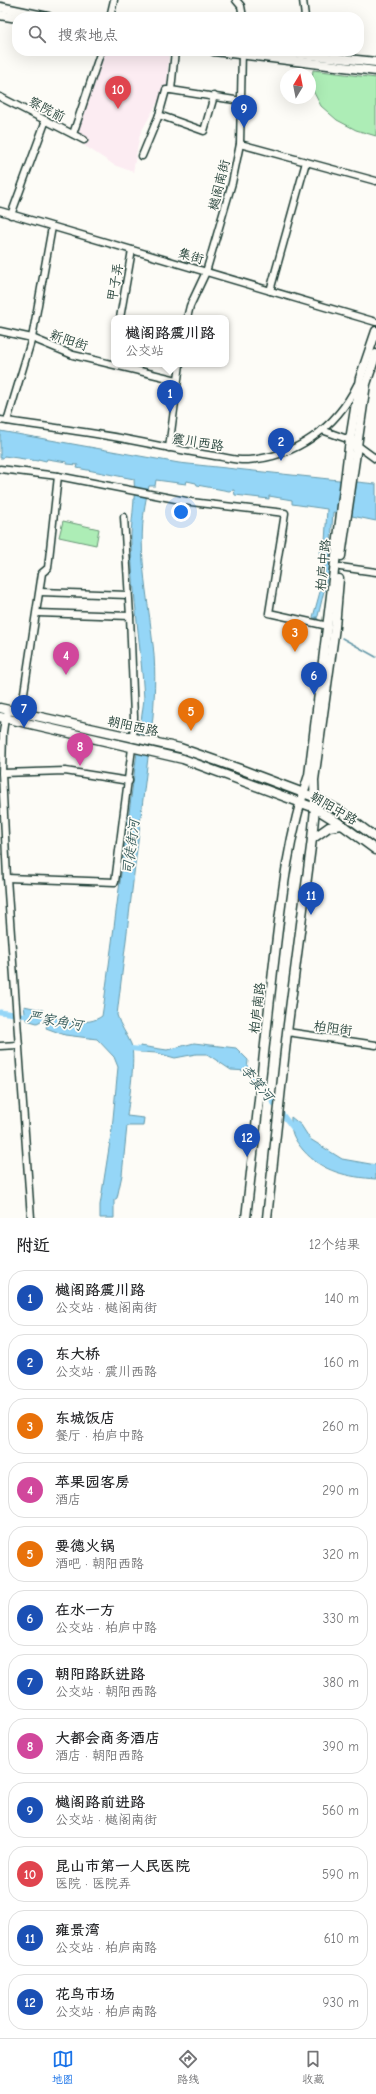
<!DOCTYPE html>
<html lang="zh">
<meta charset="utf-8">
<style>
:root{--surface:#fff;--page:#f6f6f6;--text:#202124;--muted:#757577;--line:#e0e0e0;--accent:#1a73e8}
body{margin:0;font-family:"Comic Neue","LXGW WenKai TC",sans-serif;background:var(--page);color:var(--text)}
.compass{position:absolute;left:280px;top:68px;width:36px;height:36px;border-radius:50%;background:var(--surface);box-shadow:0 4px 16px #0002;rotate:10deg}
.you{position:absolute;left:181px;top:512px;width:14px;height:14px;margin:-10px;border:3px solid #fff;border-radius:50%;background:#1a73e8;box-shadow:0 0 0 6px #1a73e833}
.badge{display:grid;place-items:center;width:26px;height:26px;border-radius:50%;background:var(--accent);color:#fff;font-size:13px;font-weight:700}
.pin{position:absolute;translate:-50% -33px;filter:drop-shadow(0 1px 2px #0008)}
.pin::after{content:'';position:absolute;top:21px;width:14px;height:12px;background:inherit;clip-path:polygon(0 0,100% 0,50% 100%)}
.popup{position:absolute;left:111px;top:315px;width:118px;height:52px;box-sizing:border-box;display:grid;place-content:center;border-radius:8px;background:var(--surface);filter:drop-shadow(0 1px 3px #0005);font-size:13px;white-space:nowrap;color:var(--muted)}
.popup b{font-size:15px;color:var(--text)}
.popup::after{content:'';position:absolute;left:50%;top:100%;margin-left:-8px;border:8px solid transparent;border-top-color:var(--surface)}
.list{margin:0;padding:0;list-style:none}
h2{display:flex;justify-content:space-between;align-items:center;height:52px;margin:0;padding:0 16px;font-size:17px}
h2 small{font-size:13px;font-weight:400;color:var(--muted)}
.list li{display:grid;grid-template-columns:26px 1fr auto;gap:12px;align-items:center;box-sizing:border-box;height:56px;margin:0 8px 8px;padding:0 8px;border:1px solid var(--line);border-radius:16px}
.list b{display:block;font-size:15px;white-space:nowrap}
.list p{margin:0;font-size:13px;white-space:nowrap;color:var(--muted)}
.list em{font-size:13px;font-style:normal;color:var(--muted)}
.icon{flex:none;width:22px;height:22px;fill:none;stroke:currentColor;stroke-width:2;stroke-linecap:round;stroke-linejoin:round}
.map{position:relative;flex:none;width:376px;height:1218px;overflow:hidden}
.search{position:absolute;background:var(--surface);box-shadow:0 4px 16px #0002;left:12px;right:12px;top:12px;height:44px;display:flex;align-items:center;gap:10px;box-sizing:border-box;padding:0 14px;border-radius:16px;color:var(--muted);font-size:15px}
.sheet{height:820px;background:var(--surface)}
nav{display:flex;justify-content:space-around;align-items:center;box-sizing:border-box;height:56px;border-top:1px solid var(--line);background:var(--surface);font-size:11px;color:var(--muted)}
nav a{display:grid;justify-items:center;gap:2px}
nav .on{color:var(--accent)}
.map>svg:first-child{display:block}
</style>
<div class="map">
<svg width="376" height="1218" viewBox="0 0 376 1218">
<rect width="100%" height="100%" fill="#fdfcf7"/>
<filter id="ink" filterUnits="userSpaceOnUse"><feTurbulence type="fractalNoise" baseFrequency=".025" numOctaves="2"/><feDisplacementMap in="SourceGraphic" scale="8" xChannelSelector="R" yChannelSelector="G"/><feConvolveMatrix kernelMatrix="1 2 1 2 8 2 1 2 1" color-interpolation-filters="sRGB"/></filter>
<g filter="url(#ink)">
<path fill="#fcecf2" d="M 105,51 L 169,51 L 167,85 L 140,134 L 133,172 L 114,165 L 73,138 Z"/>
<g fill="#adedb6" stroke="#669575">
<path d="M 313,70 L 376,78 L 376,136 L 356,130 L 337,120 L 321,106 L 311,87 Z"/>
<path d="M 63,521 L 99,529 L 96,545 L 59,537 Z"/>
</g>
<g fill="#95d6f7" stroke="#6699a9">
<path d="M 0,431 L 179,463 L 376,484 L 376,521 L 333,512 L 329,570 L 318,616 L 316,619 L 313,617 L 323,581 L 325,566 L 320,557 L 321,543 L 325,542 L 327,509 L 292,504 L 292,500 L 269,496 L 269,499 L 235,495 L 234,490 L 229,491 L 197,485 L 196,483 L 187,481 L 186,484 L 156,480 L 155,486 L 149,486 C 135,540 146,583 152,637 C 156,663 155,690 153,716 L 117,1015 C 120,1026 127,1034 131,1044 C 136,1057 129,1100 127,1116 L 144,1118 L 143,1126 L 127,1126 L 122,1175 L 117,1198 L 114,1200 L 114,1218 L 100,1218 L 100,1205 L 112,1129 L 118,1067 L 114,1057 L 97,1039 L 65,1035 L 46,1028 L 50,1017 C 67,1019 87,1027 102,1016 L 104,1003 L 144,699 C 141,648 133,597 131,546 C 130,524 136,501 134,479 L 77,468 L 78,465 L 67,464 L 67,462 L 47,459 L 46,461 L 38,459 L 38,461 L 4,456 L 3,458 L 0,458 Z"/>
<path d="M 24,1006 L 43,1010 L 41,1021 L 37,1023 L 26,1020 Z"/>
<path d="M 194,1043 L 236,1048 L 248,1060 L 247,1071 L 231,1070 L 207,1054 L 196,1054 L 175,1058 L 157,1053 L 140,1052 L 140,1046 L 167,1050 Z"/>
<path d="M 291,1117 L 301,1125 L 310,1139 L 342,1159 L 376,1165 L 376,1179 C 348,1177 322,1172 303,1150 C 294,1139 290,1132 291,1117 Z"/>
</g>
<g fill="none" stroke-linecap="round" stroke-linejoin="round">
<g stroke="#6699a9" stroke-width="1.5">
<path d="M 316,617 L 318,620"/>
<path d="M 342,638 L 376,657"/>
</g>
<g stroke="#95d6f7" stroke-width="5">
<path d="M 0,1012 L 56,1020"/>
<path d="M 126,1048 L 145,1050"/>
<path d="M 244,1065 L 293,1128"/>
</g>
<defs>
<g id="minor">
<path d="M 236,0 L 241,6 L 243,17"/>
<path d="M 303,0 L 305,17"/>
<path d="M 110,17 L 114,0"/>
<path d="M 175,51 L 171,90 L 241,101"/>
<path d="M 171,90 L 166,90 L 159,115 L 204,131 L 214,96"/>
<path d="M 0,97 L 84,140"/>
<path d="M 73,134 L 101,51"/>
<path d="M 240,144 L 376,181"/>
<path d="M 142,156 L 159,115"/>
<path d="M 0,211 L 376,322"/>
<path d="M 11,215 L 46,120"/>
<path d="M 270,291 L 306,162"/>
<path d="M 120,318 L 132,250"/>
<path d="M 187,318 L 190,306 L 206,272 L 232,183 L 240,144 L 242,51"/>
<path d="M 0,331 L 32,338 L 73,355 L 177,380"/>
<path d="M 0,420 C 40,426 80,431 120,438 C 152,444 183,451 215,456 C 225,457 237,461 248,460 C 295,457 336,428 357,385"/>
<path d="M 7,421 L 32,338 L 52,227"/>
<path d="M 322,430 L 350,440 L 376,459"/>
<path d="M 169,448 L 180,364"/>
<path d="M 0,469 L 58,476 L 191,502 L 285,513 L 269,613 L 328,626"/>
<path d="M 124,517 L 130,616"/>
<path d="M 340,567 L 376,572"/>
<path d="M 40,592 L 128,595"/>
<path d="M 37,613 L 130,616 L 134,717 L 133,739"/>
<path d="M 2,773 L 65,771 L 129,781"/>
<path d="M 7,878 L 115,882 L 132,748"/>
<path d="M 287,1032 L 376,1045"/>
<path d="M 0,1046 L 19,1045"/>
<path d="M 31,1218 L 7,878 L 2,773 L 3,732 L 5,718 L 10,710 L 22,706 L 42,573 L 48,568 L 58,476"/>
</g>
<g id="major">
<path d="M 0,7 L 48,17"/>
<path d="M 0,15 L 17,18"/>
<path d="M 214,51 L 376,71"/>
<path d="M 271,51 L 376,62"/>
<path d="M 341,556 L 366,384 L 376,354"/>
<path d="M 0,708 L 180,748 L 240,769 L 314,797 L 340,811 L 376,838"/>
<path d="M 0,717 L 183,759 L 315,808 L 342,825 L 376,850"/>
<path d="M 312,839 L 329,827 L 342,825"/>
<path d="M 246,1218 C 255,1136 264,1053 273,971 C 281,904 287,839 309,775 L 350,440 L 360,378 L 376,331"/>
<path d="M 267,1218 L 287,1032 L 312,839 L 315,808 L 314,780 L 335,627 L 339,579"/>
</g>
</defs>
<use href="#minor" stroke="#1f3d34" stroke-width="9"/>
<use href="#major" stroke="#1f3d34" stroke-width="11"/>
<use href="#minor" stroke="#fdfcf7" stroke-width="6"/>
<use href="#major" stroke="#fdfcf7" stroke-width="8"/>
</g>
</g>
<g text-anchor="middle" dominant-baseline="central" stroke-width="3.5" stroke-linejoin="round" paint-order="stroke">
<g font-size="13" fill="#1f3d34" stroke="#fdfcf7">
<text transform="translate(47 109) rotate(27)">察院前</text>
<text transform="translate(219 185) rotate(-76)">樾阁南街</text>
<text transform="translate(191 256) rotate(16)">集街</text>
<text transform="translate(115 282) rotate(-80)">甲子弄</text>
<text transform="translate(69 340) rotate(19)">新阳街</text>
<text transform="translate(198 442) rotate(9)">震川西路</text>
<text transform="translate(323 565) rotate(-84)">柏庐中路</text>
<text transform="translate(133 726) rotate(12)">朝阳西路</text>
<text transform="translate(334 808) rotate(30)">朝阳中路</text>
<text transform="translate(257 1008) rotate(-83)">柏庐南路</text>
<text transform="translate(333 1028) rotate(8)">柏阳街</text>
</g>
<g font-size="14" font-style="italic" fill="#375c5b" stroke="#fdfcf7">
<text transform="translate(131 847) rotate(-83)">司徒街河</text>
<text transform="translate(55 1021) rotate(10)">严家角河</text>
<text transform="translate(257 1083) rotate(50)">李箕河</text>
</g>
</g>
</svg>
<svg class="compass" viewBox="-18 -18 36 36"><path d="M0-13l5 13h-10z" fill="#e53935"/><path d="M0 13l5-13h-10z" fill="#757577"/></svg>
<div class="you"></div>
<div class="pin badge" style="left:170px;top:413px;background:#1a4fb4">1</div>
<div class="popup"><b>樾阁路震川路</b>公交站</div>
<div class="pin badge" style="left:281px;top:461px;background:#1a4fb4">2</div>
<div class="pin badge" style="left:295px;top:652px;background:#e8710a">3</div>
<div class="pin badge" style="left:66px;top:675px;background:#d1479c">4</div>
<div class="pin badge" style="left:191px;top:731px;background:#e8710a">5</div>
<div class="pin badge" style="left:314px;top:695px;background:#1a4fb4">6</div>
<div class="pin badge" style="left:24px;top:728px;background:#1a4fb4">7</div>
<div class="pin badge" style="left:80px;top:766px;background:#d1479c">8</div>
<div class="pin badge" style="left:244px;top:128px;background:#1a4fb4">9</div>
<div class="pin badge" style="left:118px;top:109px;background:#e0444e">10</div>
<div class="pin badge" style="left:311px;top:915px;background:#1a4fb4">11</div>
<div class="pin badge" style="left:247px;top:1157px;background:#1a4fb4">12</div>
<div class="search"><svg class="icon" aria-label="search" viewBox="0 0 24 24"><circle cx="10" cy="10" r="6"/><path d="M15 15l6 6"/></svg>搜索地点</div>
</div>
<section class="sheet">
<h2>附近<small>12个结果</small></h2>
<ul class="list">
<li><span class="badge" style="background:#1a4fb4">1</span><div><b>樾阁路震川路</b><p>公交站 · 樾阁南街</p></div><em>140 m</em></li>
<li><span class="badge" style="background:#1a4fb4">2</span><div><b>东大桥</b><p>公交站 · 震川西路</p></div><em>160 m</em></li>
<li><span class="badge" style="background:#e8710a">3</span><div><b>东城饭店</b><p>餐厅 · 柏庐中路</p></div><em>260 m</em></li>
<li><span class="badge" style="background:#d1479c">4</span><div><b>苹果园客房</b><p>酒店</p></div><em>290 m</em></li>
<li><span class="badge" style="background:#e8710a">5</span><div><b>要德火锅</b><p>酒吧 · 朝阳西路</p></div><em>320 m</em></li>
<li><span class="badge" style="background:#1a4fb4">6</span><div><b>在水一方</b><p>公交站 · 柏庐中路</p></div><em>330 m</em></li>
<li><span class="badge" style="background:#1a4fb4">7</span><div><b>朝阳路跃进路</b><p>公交站 · 朝阳西路</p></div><em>380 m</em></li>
<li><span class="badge" style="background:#d1479c">8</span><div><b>大都会商务酒店</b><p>酒店 · 朝阳西路</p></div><em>390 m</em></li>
<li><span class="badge" style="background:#1a4fb4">9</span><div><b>樾阁路前进路</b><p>公交站 · 樾阁南街</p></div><em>560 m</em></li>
<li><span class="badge" style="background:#e0444e">10</span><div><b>昆山市第一人民医院</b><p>医院 · 医院弄</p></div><em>590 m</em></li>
<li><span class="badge" style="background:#1a4fb4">11</span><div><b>雍景湾</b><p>公交站 · 柏庐南路</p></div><em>610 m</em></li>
<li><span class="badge" style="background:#1a4fb4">12</span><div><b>花鸟市场</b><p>公交站 · 柏庐南路</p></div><em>930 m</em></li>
</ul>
</section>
<nav>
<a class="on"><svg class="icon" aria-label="map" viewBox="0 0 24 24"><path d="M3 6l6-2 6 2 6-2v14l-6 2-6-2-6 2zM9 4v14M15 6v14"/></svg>地图</a>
<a><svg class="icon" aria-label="directions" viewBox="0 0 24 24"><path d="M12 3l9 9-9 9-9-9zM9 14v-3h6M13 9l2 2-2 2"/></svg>路线</a>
<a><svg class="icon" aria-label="saved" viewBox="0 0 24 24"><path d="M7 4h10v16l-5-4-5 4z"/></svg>收藏</a>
</nav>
